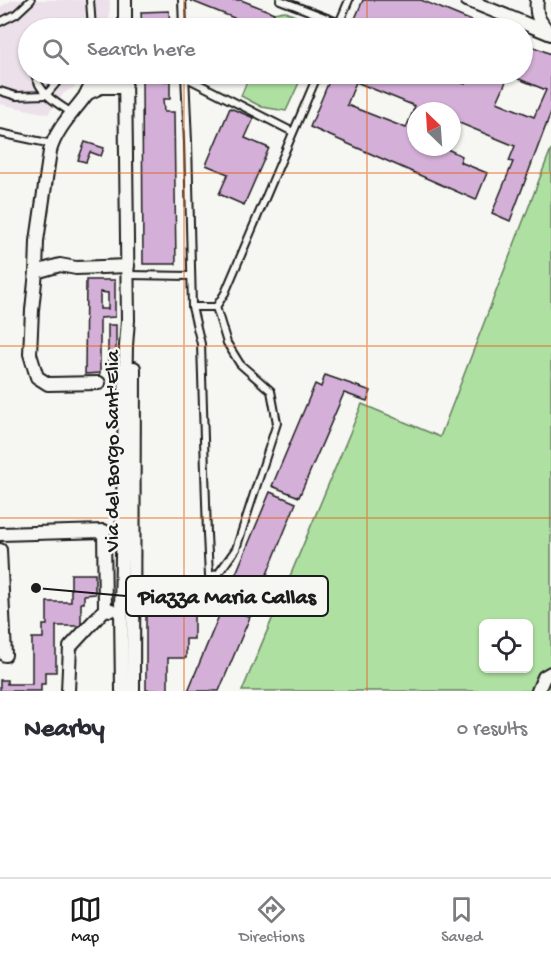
<!DOCTYPE html>
<style>
:root{--surface:#fff;--page:#f2f2f3;--text:#2b2b33;--muted:#7c7c81;--line:#e1e1e2;--accent:#1c1c1c}
body{margin:0;font-family:"Gochi Hand",sans-serif;background:var(--page);color:var(--text)}
.controls{position:absolute;right:18px;bottom:18px;display:grid;overflow:hidden;border-radius:9px;box-shadow:0 2px 4px #0004}
.controls button{width:54px;height:54px;display:grid;place-items:center;padding:0;border:0;border-bottom:2px solid var(--line);background:var(--surface);color:var(--text);font:30px sans-serif}
.compass{position:absolute;left:407px;top:102px;width:54px;height:54px;border-radius:50%;background:var(--surface);box-shadow:0 2px 4px #0004;rotate:335deg}
.list{margin:0;padding:0;list-style:none}
h2{display:flex;justify-content:space-between;align-items:center;height:78px;margin:0;padding:0 24px;font-size:26px}
h2 small{font-size:20px;font-weight:400;color:var(--muted)}
.icon{flex:none;width:33px;height:33px;fill:none;stroke:currentColor;stroke-width:2;stroke-linecap:round;stroke-linejoin:round}
.map{position:relative;flex:none;width:551px;height:691px;overflow:hidden}
.search{position:absolute;background:var(--surface);box-shadow:0 2px 4px #0004;left:18px;right:18px;top:18px;height:66px;display:flex;align-items:center;gap:15px;box-sizing:border-box;padding:0 21px;border-radius:33px;color:var(--muted);font-size:22px}
.sheet{height:186px;background:var(--surface)}
nav{display:flex;justify-content:space-around;align-items:center;box-sizing:border-box;height:84px;border-top:2px solid var(--line);background:var(--surface);font-size:16px;color:var(--muted)}
nav a{display:grid;justify-items:center;gap:3px}
nav .on{color:var(--accent)}
.map>svg:first-child{display:block}
</style>
<div class="map">
<svg width="551" height="691" viewBox="0 0 551 691">
<rect width="100%" height="100%" fill="#f6f6f2"/>
<filter id="ink" filterUnits="userSpaceOnUse"><feTurbulence type="fractalNoise" baseFrequency=".0167" numOctaves="2"/><feDisplacementMap in="SourceGraphic" scale="12" xChannelSelector="R" yChannelSelector="G"/><feConvolveMatrix kernelMatrix="1 2 1 2 8 2 1 2 1" color-interpolation-filters="sRGB"/></filter>
<g filter="url(#ink)">
<path fill="#ece1ea" d="M 12,0 L 110,0 L 109,28 L 28,28 L 28,74 L 90,74 L 81,83 L 64,93 L 48,114 L 0,104 L 0,7 Z"/>
<g fill="#aee0a1" stroke="#657e5e" stroke-width="1.5" fill-rule="evenodd">
<path d="M 284,11 L 322,28 L 267,28 L 274,13 Z"/>
<path d="M 250,74 L 303,74 L 286,111 L 262,107 L 241,96 Z"/>
<path d="M 551,149 L 551,691 L 242,691 L 362,404 L 440,437 ZM 484,624 L 528,624 L 528,668 L 484,668 Z"/>
</g>
<g fill="#d4afd8" stroke="#1c1c1c" stroke-width="1.5" fill-rule="evenodd">
<path d="M 189,0 L 241,0 L 274,13 L 267,28 L 259,28 Z"/>
<path d="M 363,0 L 421,0 L 489,28 L 393,28 L 387,26 L 386,28 L 351,28 Z"/>
<path d="M 169,11 L 170,28 L 142,28 L 141,12 Z"/>
<path d="M 522,42 L 551,54 L 551,112 L 510,221 L 492,213 L 513,162 L 509,161 L 515,146 L 452,120 L 452,111 L 416,111 L 416,147 L 443,147 L 462,156 L 460,162 L 487,173 L 476,200 L 310,127 L 332,74 L 440,74 L 465,84 L 469,74 L 522,74 ZM 509,75 L 546,90 L 534,117 L 497,102 ZM 356,82 L 415,106 L 406,128 L 347,105 Z"/>
<path d="M 142,74 L 172,74 L 172,75 L 164,76 L 164,81 L 170,81 L 170,99 L 163,99 L 164,112 L 174,112 L 176,264 L 143,264 Z"/>
<path d="M 230,108 L 254,118 L 245,138 L 269,148 L 244,205 L 219,194 L 228,174 L 206,165 Z"/>
<path d="M 85,142 L 104,148 L 101,156 L 90,152 L 86,162 L 78,160 Z"/>
<path d="M 86,280 L 115,280 L 115,317 L 100,318 L 100,373 L 85,374 ZM 100,292 L 108,293 L 108,309 L 100,309 Z"/>
<rect x="108" y="325" width="8" height="48"/>
<path d="M 325,375 L 371,391 L 367,401 L 344,393 L 299,497 L 272,486 L 315,384 L 321,387 Z"/>
<path d="M 270,492 L 296,503 L 254,606 L 227,595 Z"/>
<path d="M 71,574 L 95,574 L 95,594 L 84,595 L 84,603 L 81,603 L 81,626 L 56,626 L 56,672 L 45,672 L 45,684 L 41,684 L 41,691 L 0,691 L 0,680 L 7,680 L 7,684 L 32,684 L 32,638 L 43,638 L 43,625 L 47,625 L 47,602 L 71,602 Z"/>
<path d="M 223,606 L 250,617 L 219,691 L 188,691 Z"/>
<path d="M 194,613 L 194,639 L 186,639 L 186,658 L 168,658 L 168,691 L 146,690 L 146,614 Z"/>
</g>
<g fill="none" stroke-linecap="round" stroke-linejoin="round">
<defs>
<g id="service">
<path d="M 90,0 L 92,28"/>
<path d="M 182,0 L 183,28"/>
<path d="M 280,0 L 340,23"/>
<path d="M 0,22 L 16,14 L 31,0"/>
<path d="M 337,28 L 349,0"/>
<path d="M 35,74 C 40,94 55,102 72,113"/>
<path d="M 185,74 L 188,142 L 192,307 L 201,344 L 207,534 L 209,576 L 218,574 L 236,549 L 277,423 L 271,391 L 240,364 L 227,343 L 216,307"/>
<path d="M 185,77 L 293,132"/>
<path d="M 0,91 L 16,96 L 46,95 L 64,74"/>
<path d="M 0,133 L 52,144"/>
<path d="M 128,275 L 191,276"/>
<path d="M 192,307 L 216,307 L 225,293 L 318,74"/>
</g>
<g id="minor">
<path d="M 467,0 L 551,34"/>
<path d="M 537,0 C 535,16 539,20 549,33"/>
<path d="M 125,28 L 125,0"/>
<path d="M 97,74 C 93,80 90,88 86,95 C 73,113 56,129 50,151 L 37,241 L 36,272 L 32,310 L 30,354 L 37,377 L 48,384 L 99,383"/>
<path d="M 86,94 L 101,87 L 125,87"/>
<path d="M 36,272 L 60,265 L 76,268 L 128,266"/>
<path d="M 0,534 L 104,531 L 105,609"/>
<path d="M 0,550 L 5,655"/>
<path d="M 68,691 L 70,647 L 105,609 L 111,610"/>
<path d="M 122,691 L 121,610 L 126,346 L 128,320 L 125,74"/>
<path d="M 133,691 L 134,368"/>
<path d="M 538,691 L 544,677 L 551,673"/>
</g>
</defs>
<use href="#service" stroke="#1c1c1c" stroke-width="10"/>
<use href="#minor" stroke="#1c1c1c" stroke-width="16"/>
<use href="#service" stroke="#f6f6f2" stroke-width="6"/>
<use href="#minor" stroke="#f6f6f2" stroke-width="12"/>
</g>
</g>
<path fill="none" stroke="#e8590c" stroke-width="1.5" stroke-opacity="0.55" d="M 184,0 L 184,28M 367,0 L 367,28M 184,74 L 184,691M 367,74 L 367,691M 0,173 L 551,173M 0,346 L 551,346M 0,518 L 551,518"/>
<g text-anchor="middle" dominant-baseline="central" stroke-width="5" stroke-linejoin="round" paint-order="stroke">
<g font-size="21" fill="#1c1c1c" stroke="#f6f6f2">
<text transform="translate(114 451) rotate(-90)">Via del Borgo Sant'Elia</text>
</g>
</g>
<path fill="none" stroke="#1c1c1c" stroke-width="2" d="M36 588L126 596"/>
<circle fill="#1c1c1c" stroke="#f6f6f2" stroke-width="2" cx="36" cy="588" r="6"/>
<rect fill="#f6f6f2" stroke="#1c1c1c" stroke-width="2" x="126" y="576" width="202" height="40" rx="6"/>
<g font-size="22" text-anchor="middle" font-weight="bold" fill="#1c1c1c">
<text x="227" y="603">Piazza Maria Callas</text>
</g>
</svg>
<div class="controls">
<button><svg class="icon" aria-label="locate" viewBox="0 0 24 24"><circle cx="12" cy="12" r="6"/><path d="M12 2v4M12 18v4M2 12h4M18 12h4"/></svg></button>
</div>
<svg class="compass" viewBox="-18 -18 36 36"><path d="M0-13l5 13h-10z" fill="#e53935"/><path d="M0 13l5-13h-10z" fill="#7c7c81"/></svg>
<div class="search"><svg class="icon" aria-label="search" viewBox="0 0 24 24"><circle cx="10" cy="10" r="6"/><path d="M15 15l6 6"/></svg>Search here</div>
</div>
<section class="sheet">
<h2>Nearby<small>0 results</small></h2>
<ul class="list">
</ul>
</section>
<nav>
<a class="on"><svg class="icon" aria-label="map" viewBox="0 0 24 24"><path d="M3 6l6-2 6 2 6-2v14l-6 2-6-2-6 2zM9 4v14M15 6v14"/></svg>Map</a>
<a><svg class="icon" aria-label="directions" viewBox="0 0 24 24"><path d="M12 3l9 9-9 9-9-9zM9 14v-3h6M13 9l2 2-2 2"/></svg>Directions</a>
<a><svg class="icon" aria-label="saved" viewBox="0 0 24 24"><path d="M7 4h10v16l-5-4-5 4z"/></svg>Saved</a>
</nav>
